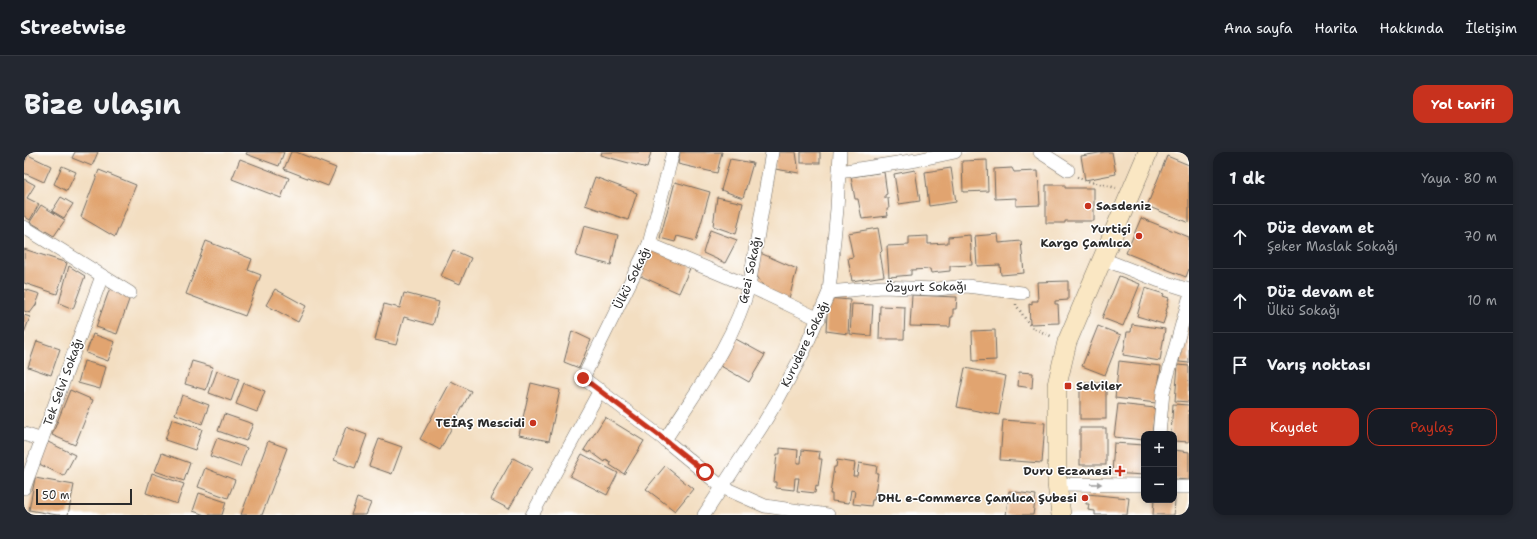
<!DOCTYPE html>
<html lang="tr">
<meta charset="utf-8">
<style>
:root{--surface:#171b24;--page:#242831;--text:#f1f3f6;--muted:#9ea1a6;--line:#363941;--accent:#c8321e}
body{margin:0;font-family:"Shantell Sans",sans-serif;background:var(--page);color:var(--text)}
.controls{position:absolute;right:12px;bottom:12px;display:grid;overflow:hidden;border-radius:8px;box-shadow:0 2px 6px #0003}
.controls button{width:36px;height:36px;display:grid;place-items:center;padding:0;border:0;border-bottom:1px solid var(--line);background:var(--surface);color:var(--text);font:20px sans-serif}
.scale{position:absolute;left:12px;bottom:10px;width:96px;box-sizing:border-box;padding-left:4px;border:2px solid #2b2b2b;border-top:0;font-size:11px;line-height:14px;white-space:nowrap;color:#2b2b2b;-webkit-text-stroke:3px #fff;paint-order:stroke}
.stop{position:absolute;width:12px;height:12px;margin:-9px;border:3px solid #c8321e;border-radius:50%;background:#fff}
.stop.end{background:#c8321e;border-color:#fff;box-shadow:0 1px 4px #0008}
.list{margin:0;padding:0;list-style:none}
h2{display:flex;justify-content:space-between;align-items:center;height:52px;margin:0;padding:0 16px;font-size:17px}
h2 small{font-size:13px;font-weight:400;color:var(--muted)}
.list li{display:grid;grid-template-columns:26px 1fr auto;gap:12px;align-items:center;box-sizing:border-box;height:64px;padding:0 16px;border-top:1px solid var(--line)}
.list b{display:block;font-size:15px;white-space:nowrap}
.list p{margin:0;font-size:13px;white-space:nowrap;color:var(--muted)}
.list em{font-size:13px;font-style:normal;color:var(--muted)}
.actions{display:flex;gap:8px;padding:12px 16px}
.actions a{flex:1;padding:9px 0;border:1px solid var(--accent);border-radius:12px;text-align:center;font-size:14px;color:var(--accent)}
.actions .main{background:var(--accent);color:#fff}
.icon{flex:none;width:22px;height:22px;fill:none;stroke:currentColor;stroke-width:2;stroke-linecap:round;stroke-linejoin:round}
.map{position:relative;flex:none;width:1165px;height:363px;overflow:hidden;border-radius:12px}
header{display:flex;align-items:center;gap:24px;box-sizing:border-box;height:56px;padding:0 20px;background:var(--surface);border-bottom:1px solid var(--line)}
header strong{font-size:19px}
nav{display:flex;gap:22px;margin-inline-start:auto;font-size:14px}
.intro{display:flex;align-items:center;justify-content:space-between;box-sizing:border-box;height:96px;padding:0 24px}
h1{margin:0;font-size:28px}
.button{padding:10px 18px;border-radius:12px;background:var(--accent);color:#fff;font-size:14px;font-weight:700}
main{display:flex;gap:24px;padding:0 24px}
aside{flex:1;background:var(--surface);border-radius:12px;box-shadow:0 2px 6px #0003}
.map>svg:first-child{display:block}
</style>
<header>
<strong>Streetwise</strong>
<nav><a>Ana sayfa</a><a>Harita</a><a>Hakkında</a><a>İletişim</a></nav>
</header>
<div class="intro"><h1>Bize ulaşın</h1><a class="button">Yol tarifi</a></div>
<main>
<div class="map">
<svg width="1165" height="363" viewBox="0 0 1165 363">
<rect width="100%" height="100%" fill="#fff"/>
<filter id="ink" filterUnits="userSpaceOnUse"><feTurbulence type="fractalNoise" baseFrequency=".025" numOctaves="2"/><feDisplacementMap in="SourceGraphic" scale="8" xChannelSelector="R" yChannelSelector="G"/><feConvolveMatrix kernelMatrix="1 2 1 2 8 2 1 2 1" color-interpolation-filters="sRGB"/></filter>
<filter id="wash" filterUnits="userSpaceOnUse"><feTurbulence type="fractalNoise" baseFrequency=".012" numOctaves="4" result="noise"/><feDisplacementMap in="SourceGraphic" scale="16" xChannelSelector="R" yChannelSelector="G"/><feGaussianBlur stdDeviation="0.9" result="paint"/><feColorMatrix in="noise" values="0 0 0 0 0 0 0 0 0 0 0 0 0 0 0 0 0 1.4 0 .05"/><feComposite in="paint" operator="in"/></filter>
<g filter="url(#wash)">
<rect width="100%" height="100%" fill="#f3dec1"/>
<g id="blocks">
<g fill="#e1a470">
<path d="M 51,0 L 74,0 L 68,14 L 48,6 Z"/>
<path d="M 223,0 L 260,0 L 255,14 L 222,2 Z"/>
<path d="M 267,0 L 272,0 L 312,16 L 304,34 L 260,17 Z"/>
<path d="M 577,0 L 627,0 L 623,16 L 576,3 Z"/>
<path d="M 656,0 L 698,0 L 693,21 L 654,12 Z"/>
<path d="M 752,0 L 772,0 L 775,21 L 751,17 Z"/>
<rect x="777" y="0" width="19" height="11"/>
<path d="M 1081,0 L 1088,0 L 1092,22 L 1061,28 L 1057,4 Z"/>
<path d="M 4,3 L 27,14 L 20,30 L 0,21 L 0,12 Z"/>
<path d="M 1143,4 L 1165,13 L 1165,71 L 1123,54 Z"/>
<path d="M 216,7 L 265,26 L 257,46 L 208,27 Z"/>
<path d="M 706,7 L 729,11 L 719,46 L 697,38 Z"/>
<path d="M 963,8 L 964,39 L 939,40 L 938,9 Z"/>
<path d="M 38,14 L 52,20 L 43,39 L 30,32 Z"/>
<path d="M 927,16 L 932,50 L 905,54 L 901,20 Z"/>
<path d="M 988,16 L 990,20 L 1014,19 L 1016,53 L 992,54 L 992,46 L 971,47 L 970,17 Z"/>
<path d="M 75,18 L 112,33 L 91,85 L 57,65 Z"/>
<path d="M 891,18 L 896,49 L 875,52 L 870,22 Z"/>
<path d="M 860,20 L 863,42 L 861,43 L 861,46 L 864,46 L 865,57 L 863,57 L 864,64 L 838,67 L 834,47 L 831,47 L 827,25 Z"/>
<path d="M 571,25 L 613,41 L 604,68 L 561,53 Z"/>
<path d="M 0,27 L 11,33 L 3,46 L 15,52 L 6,68 L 0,64 Z"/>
<path d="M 651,30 L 686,40 L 672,89 L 653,84 L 651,90 L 636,86 Z"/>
<path d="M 1022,33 L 1041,33 L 1041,36 L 1070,36 L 1070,69 L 1041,69 L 1041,71 L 1022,71 Z"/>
<path d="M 37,45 L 49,52 L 40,66 L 28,59 Z"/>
<path d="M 693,45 L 719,51 L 712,82 L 689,74 Z"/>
<path d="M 17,53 L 41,68 L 30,84 L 6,70 Z"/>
<path d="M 1117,66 L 1165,85 L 1165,117 L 1162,125 L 1102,101 Z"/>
<path d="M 560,74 L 594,83 L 587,113 L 552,104 Z"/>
<path d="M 854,76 L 858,99 L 856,101 L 860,124 L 828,129 L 824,106 L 829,105 L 824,81 Z"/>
<path d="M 686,78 L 713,88 L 701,111 L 679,101 Z"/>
<path d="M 974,82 L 975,91 L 997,89 L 1000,121 L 977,123 L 976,113 L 953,114 L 951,84 Z"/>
<path d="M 946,83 L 948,113 L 926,114 L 926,119 L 907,121 L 906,117 L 887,118 L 887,123 L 865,125 L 863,94 L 885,93 L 885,85 L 904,84 L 904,92 L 924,91 L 924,85 Z"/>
<path d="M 182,89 L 228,107 L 224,118 L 237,123 L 221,164 L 162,142 Z"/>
<path d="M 0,97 L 43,111 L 33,142 L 0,131 Z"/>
<path d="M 627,97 L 667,114 L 655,141 L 614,123 Z"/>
<path d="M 429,98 L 447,106 L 436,132 L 417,124 Z"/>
<path d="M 734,100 L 773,117 L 764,150 L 743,139 L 728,117 Z"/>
<path d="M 45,114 L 61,124 L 49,157 L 35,151 Z"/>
<path d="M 1095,124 L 1116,132 L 1099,174 L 1078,166 Z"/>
<path d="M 1044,129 L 1044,148 L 1031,149 L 1031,152 L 1034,152 L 1035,171 L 1006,172 L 1005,152 L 1008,153 L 1008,149 L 1014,149 L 1013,130 Z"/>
<path d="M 87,133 L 106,145 L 93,182 L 72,175 Z"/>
<path d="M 1121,136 L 1140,142 L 1139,144 L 1145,146 L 1143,153 L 1144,153 L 1142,159 L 1143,160 L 1139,172 L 1113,164 Z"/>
<path d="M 0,137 L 16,142 L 12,153 L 6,161 L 0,159 Z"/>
<path d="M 251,137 L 282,154 L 274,170 L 242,153 Z"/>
<path d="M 380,141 L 415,150 L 409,173 L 380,165 L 372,193 L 351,188 L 360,152 L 376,156 Z"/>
<path d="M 888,143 L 933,145 L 932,157 L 929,157 L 929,165 L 927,165 L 926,175 L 886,174 Z"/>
<path d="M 804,146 L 826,148 L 824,182 L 802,179 Z"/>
<path d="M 828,152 L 849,153 L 847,184 L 826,182 Z"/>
<path d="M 856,154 L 881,155 L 880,187 L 855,187 Z"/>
<path d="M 0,163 L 6,165 L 0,181 Z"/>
<path d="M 1158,171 L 1165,171 L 1165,211 L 1155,210 Z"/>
<path d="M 1108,172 L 1141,177 L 1136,209 L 1099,203 L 1103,180 L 1107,180 Z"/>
<path d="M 1074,174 L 1097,183 L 1081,223 L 1058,214 Z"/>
<path d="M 971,178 L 972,208 L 949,209 L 948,179 Z"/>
<path d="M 548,179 L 567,188 L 555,216 L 540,210 Z"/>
<path d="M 69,182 L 91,190 L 84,209 L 62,201 Z"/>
<path d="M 710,186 L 741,203 L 725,230 L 695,213 Z"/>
<path d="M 13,189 L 36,197 L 27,223 L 4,215 Z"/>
<path d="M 60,209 L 82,215 L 76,237 L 54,231 Z"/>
<path d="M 168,209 L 189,215 L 182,238 L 161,232 Z"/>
<path d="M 1095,209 L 1137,214 L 1132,251 L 1091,246 Z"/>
<path d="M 1154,213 L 1165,214 L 1165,250 L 1151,249 Z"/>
<path d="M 941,216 L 982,224 L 975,263 L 933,255 Z"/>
<path d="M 193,219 L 215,227 L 207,249 L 185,241 Z"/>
<path d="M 995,220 L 1009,221 L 1008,236 L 994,234 Z"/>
<path d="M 427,229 L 447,239 L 416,298 L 396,287 Z"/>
<rect x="1056" y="230" width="26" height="37"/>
<path d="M 220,231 L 241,239 L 233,260 L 212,252 Z"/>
<path d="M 507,231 L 536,238 L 525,289 L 495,283 Z"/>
<path d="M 46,238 L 69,248 L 51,293 L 28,283 Z"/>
<path d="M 158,243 L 185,253 L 178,272 L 151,262 Z"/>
<path d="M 1094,252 L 1131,256 L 1128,282 L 1120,282 L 1120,288 L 1090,285 Z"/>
<path d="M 1149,252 L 1165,253 L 1165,290 L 1150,289 L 1150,282 L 1147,282 Z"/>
<path d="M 200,262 L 229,272 L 222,289 L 194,279 Z"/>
<path d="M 581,265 L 620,289 L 600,322 L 586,313 L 587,311 L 582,308 L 581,310 L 566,299 L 565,301 L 560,298 Z"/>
<path d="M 148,267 L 178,277 L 171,298 L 141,288 Z"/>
<path d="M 979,268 L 1021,271 L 1018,311 L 976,308 Z"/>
<path d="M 322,275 L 343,283 L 331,316 L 310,308 Z"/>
<rect x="1056" y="276" width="26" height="37"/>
<path d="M 193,286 L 223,296 L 216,315 L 186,304 Z"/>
<path d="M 355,287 L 378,295 L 368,322 L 345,314 Z"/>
<path d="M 244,289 L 263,296 L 238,363 L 217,363 Z"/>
<path d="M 24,290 L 51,303 L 40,324 L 13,311 Z"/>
<path d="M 1090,291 L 1120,293 L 1120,323 L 1088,321 Z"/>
<path d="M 756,296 L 774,298 L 773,311 L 777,311 L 778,298 L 796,300 L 795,307 L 798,307 L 794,335 L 792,334 L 791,341 L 773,339 L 775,326 L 771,326 L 770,338 L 752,336 L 752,330 L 750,330 L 753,302 L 756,302 Z"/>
<path d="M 1150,298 L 1165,300 L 1165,328 L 1150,327 Z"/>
<path d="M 138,301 L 166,311 L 160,329 L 131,319 Z"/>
<path d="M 558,302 L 594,321 L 583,343 L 546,324 Z"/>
<path d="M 489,306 L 508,316 L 485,357 L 466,347 Z"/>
<path d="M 813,308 L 831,311 L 829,324 L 833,324 L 835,311 L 853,314 L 852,321 L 854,321 L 850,348 L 848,348 L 847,354 L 829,352 L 831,339 L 827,338 L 825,351 L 808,349 L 808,342 L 806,342 L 810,315 L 812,315 Z"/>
<path d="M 641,314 L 669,337 L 651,359 L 622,337 Z"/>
<path d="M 181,316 L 211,328 L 204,346 L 174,335 Z"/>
<path d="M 128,321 L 160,332 L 153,352 L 122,341 Z"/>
<path d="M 11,326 L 50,333 L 44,363 L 33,363 L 5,358 Z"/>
<path d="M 985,339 L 1012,343 L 1009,363 L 982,363 Z"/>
<path d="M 175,341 L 202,350 L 198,363 L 181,363 L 169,359 Z"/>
<path d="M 1063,342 L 1105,346 L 1103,363 L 1071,363 L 1071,359 L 1064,358 L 1065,352 L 1062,352 Z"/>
<path d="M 333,346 L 347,351 L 342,363 L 327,363 Z"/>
<path d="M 1130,348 L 1151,348 L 1150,363 L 1129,363 Z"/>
</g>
</g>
</g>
<g filter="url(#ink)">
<use href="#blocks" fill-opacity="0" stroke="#716a60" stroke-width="1"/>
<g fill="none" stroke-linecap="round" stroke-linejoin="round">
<defs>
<g id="street">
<path d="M 649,0 L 625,92 L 559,226 L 641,288 L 698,335 L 741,354 L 804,363"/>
<path d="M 1016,0 L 1044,18"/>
<path d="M 815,20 L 893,8 L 931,0"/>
<path d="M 0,75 L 106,141"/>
<path d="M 625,92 L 725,134 L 795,167"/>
<path d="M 1079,107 L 1133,128 L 1165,138"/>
<path d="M 805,140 L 858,135 L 913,137 L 943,134 L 998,141"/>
<path d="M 0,282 L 18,288"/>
<path d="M 1135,282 L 1139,240 L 1165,147"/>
<path d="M 641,288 C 672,239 710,190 725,134 L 748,0"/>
<path d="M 1033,332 L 1120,333"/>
<path d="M 1150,335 L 1165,335"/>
<path d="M 0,336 L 78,124"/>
<path d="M 508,363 L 576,238"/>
<path d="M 680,363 L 738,274 L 753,249 L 780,199 L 805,140 L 813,57 L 816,0"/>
</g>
<path id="secondary" d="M 1037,363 L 1033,332 L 1033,233 L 1043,190 L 1124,0"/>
</defs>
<use href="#street" stroke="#716a60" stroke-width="14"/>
<use href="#secondary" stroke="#716a60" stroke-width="20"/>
<g stroke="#716a60" stroke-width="2.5" stroke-dasharray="1 3" stroke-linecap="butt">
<path d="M 1053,25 C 1066,31 1079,32 1092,36"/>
<path d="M 992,152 L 992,153 L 1007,175 L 1029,185"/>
</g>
<use href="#street" stroke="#fff" stroke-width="13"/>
<use href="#secondary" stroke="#fae7c3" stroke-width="19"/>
</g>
<defs><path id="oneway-solid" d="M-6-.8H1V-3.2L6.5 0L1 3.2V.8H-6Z"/></defs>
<use fill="#a0a0a0" href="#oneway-solid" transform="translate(1072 332) rotate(1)"/>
</g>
<g fill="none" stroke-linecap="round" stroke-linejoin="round" filter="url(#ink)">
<path stroke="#c8321e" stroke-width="5" d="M 559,226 L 641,288 L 681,320"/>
</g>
<g fill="#c8321e" stroke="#fff" stroke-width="1.5">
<circle cx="1064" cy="54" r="4"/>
<circle cx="1115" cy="84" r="4"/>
<rect x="1040" y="230" width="8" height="8" rx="2"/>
<circle cx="509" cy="271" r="4"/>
<path d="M1094 313h4v4h4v4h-4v4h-4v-4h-4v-4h4z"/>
<circle cx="1061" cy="346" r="4"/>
</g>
<g text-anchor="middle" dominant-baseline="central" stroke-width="3" stroke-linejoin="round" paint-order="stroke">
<g font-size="12" font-weight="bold" fill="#2b2b2b" stroke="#fff" text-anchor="end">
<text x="1072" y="54" text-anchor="start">Sasdeniz</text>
<text x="1107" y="77">Yurtiçi<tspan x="1107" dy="14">Kargo Çamlıca</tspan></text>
<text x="1052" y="234" text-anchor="start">Selviler</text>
<text x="501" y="271">TEİAŞ Mescidi</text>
<text x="1088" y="319">Duru Eczanesi</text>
<text x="1053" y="346">DHL e-Commerce Çamlıca Şubesi</text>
</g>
<g font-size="12" fill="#2b2b2b" stroke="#fff">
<text transform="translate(726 118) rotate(-78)">Gezi Sokağı</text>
<text transform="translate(608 126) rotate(-64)">Ülkü Sokağı</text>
<text transform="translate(902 135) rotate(-1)">Özyurt Sokağı</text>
<text transform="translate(781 192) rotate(-64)">Kurudere Sokağı</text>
<text transform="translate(39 230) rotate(-70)">Tek Selvi Sokağı</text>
</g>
</g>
</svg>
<div class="controls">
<button>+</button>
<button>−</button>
</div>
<div class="scale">50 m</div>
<div class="stop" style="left:681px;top:320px"></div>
<div class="stop end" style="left:559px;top:226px"></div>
</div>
<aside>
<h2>1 dk<small>Yaya · 80 m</small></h2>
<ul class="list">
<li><svg class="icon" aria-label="ahead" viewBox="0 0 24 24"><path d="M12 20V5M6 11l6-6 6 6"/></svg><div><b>Düz devam et</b><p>Şeker Maslak Sokağı</p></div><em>70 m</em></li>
<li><svg class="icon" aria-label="ahead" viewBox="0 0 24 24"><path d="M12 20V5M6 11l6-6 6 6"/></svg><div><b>Düz devam et</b><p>Ülkü Sokağı</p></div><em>10 m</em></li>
<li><svg class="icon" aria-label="arrive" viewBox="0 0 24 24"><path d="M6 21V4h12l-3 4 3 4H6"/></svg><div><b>Varış noktası</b></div></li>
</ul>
<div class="actions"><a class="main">Kaydet</a><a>Paylaş</a></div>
</aside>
</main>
